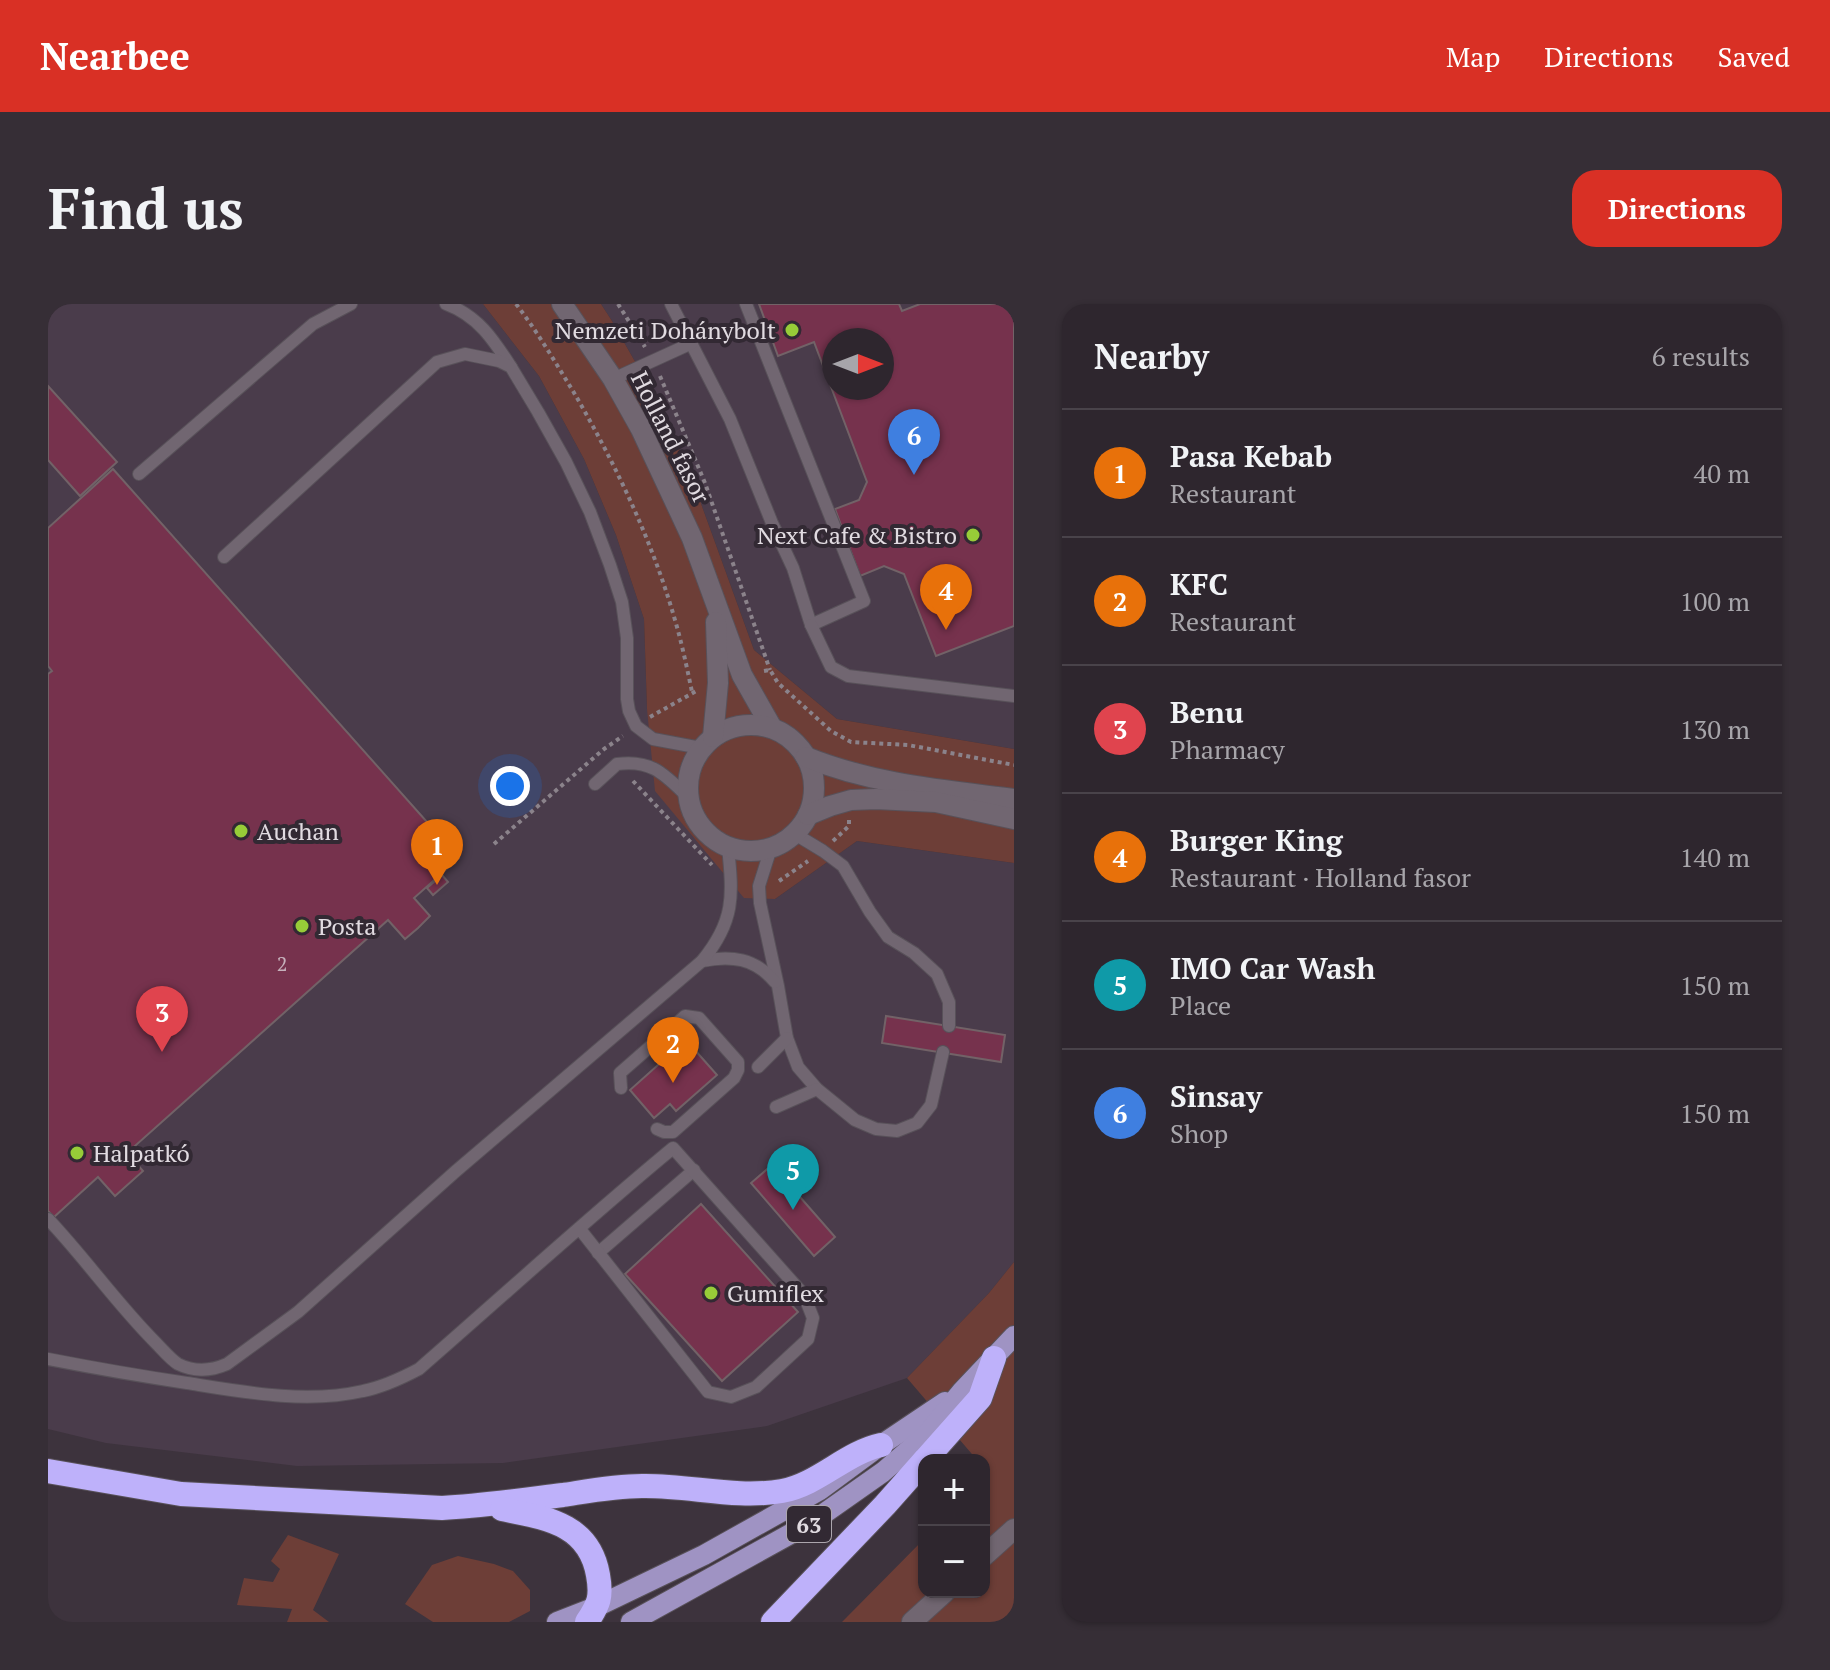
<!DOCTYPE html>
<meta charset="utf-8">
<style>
:root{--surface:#2e262e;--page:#362e36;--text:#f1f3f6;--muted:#a7a5aa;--line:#49434a;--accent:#d93025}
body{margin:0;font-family:"PT Serif",serif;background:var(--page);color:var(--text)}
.controls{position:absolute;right:24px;bottom:24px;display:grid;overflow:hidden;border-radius:16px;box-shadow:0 2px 6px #0004}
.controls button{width:72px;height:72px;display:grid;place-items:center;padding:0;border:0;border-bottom:2px solid var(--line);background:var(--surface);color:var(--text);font:40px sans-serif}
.compass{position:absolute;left:774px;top:24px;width:72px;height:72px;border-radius:50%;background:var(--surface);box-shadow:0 2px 6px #0004;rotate:90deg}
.you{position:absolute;left:462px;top:482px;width:28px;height:28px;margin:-20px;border:6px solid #fff;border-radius:50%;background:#1a73e8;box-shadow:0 0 0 12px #1a73e833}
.badge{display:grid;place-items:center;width:52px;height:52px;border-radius:50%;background:var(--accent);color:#fff;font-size:26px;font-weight:700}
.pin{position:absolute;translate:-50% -66px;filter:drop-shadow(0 2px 4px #0008)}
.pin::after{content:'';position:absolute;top:42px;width:28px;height:24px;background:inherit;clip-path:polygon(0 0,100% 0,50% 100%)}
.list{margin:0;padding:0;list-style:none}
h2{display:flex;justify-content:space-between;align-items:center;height:104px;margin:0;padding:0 32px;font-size:34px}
h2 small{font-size:26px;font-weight:400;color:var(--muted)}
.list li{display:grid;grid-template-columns:52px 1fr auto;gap:24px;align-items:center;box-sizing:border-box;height:128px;padding:0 32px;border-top:2px solid var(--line)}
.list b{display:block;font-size:30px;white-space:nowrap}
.list p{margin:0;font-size:26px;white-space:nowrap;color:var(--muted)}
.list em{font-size:26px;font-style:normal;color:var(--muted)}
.map{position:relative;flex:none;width:966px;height:1318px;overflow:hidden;border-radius:24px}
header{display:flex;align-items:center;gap:48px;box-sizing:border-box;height:112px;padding:0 40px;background:var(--accent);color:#fff}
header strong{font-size:38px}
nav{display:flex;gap:44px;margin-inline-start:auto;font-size:28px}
.intro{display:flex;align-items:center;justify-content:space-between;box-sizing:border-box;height:192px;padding:0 48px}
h1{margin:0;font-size:56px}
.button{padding:20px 36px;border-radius:24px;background:var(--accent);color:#fff;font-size:28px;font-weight:700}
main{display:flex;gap:48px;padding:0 48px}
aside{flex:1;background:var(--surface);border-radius:24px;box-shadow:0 2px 6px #0004}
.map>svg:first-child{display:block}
</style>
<header>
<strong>Nearbee</strong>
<nav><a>Map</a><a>Directions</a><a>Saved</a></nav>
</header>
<div class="intro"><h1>Find us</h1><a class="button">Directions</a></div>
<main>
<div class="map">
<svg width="966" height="1318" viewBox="0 0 966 1318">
<rect width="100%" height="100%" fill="#3d333d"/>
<g fill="#4a3c4b" fill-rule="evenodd">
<path d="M 0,0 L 435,0 L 491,72 L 536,155 L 568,231 L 596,315 L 599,405 L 727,595 L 809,537 L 966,559 L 966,958 L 941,989 L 859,1074 L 719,1122 L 455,1159 L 249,1162 L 58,1139 L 0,1125 Z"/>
<path d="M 553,0 L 966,0 L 966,445 L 789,415 L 706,346 L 647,183 L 615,107 L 564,17 ZM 786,36 L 834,36 L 834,84 L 786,84 Z"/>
</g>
<g fill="#6d3e37">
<path d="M 435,0 L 553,0 L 564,17 L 615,107 L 647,183 L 706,346 L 789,415 L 966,445 L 966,559 L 809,537 L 727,595 L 696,594 L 607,487 L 599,405 L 596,315 L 568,231 L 536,155 L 491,72 Z"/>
<path d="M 966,958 L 966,1310 L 954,1318 L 794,1318 L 876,1235 L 876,1288 L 936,1288 L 936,1156 L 929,1156 L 859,1074 L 941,989 Z"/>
<path d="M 240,1231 L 291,1250 L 265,1306 L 281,1318 L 239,1318 L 244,1305 L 189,1301 L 196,1274 L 225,1278 L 232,1265 L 223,1257 Z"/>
<path d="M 410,1252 L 446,1260 L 465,1267 L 482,1286 L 482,1307 L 461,1318 L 385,1318 L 357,1300 L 384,1261 Z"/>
</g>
<g fill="#76324d" stroke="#726267" stroke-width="2" fill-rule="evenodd">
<path d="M 711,0 L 851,0 L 854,7 L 872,0 L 966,0 L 966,322 L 888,352 L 856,270 L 836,262 L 812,272 L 787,205 L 811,196 L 819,178 L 766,38 L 730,52 ZM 786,36 L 834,36 L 834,84 L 786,84 Z"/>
<path d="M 0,82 L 69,158 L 32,192 L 0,156 Z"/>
<path d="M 65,165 L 411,554 L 366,594 L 382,612 L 370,624 L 357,635 L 340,616 L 79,849 L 95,867 L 67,892 L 50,873 L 6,913 L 0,907 L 0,370 L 4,367 L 0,362 L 0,224 Z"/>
<path d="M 394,571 L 400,578 L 385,591 L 379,584 Z"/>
<path d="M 838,712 L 957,731 L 953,758 L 834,739 Z"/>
<path d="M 638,736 L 669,771 L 628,807 L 622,800 L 606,814 L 582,786 Z"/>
<path d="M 724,861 L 787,933 L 766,952 L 703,879 Z"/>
<path d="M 653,900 L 750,1008 L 674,1077 L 577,970 Z"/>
</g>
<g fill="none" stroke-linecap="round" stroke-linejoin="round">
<defs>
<g id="lane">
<path d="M 398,0 C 430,12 445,35 463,63"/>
<path d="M 623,0 L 682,115 L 724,219 L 745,264 L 763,321 L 816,297 L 698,0"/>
<path d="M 565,75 L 644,39"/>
<path d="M 91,170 L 265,20 L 303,0"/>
<path d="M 176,253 L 389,58 L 417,50 L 451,57 L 463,63 L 490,108 L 518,158 L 542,208 L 562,261 L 574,298 L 579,334 L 579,395 L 581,407 L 588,422 L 605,435 L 653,444"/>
<path d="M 763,321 L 783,363 L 800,372 L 966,392"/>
<path d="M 547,480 L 569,460 C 604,455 617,471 640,493"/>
<path d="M 747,530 L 775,547 L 795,562 L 822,608 L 840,633 L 866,649 L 889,670 L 901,698 L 901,722"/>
<path d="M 723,544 L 711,582 L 712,599 L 730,682 L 739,734 L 750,763 L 769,785 L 807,816 L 828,825 L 849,827 L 869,819 L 883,801 L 895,748"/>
<path d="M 654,657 C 683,651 707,654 727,678"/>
<path d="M 710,763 L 739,734"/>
<path d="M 573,784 L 572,769 L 637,712 L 651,714 L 690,758 L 690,766 L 686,774 L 625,828 L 616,828 L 609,825"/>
<path d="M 728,803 L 769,785"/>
<path d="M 0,915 C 37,954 69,1000 107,1038 C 114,1045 122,1055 130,1060 C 146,1068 163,1067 179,1060 L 250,1008 L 408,867 L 654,657 C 687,617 685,592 680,543"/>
<path d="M 550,949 L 646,866"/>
<path d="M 0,1055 C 46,1064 92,1072 139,1079 C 195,1088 258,1100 315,1087 C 335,1083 354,1074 371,1065 C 456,991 539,915 625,844 L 756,991 L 765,1014 L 760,1035 L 708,1083 L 683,1093 L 660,1088 L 531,924"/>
</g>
<g id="street">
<path d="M 514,0 L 565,75 L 593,125 L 644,234 L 694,371 L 724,424"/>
<circle cx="703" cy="484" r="63"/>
<path d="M 665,433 L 670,379 L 668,318"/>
<path d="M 758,453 C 824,480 896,486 966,495"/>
<path d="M 760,511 L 782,502 L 803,496 L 828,495 L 888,498 L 966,515"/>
<path d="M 936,1252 L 966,1225"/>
<path d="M 864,1318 L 897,1288"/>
</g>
<g id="primary">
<path d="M 509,1318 L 550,1302 L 656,1251 L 772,1186 L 833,1141 L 897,1098"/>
<path d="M 583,1318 L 764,1218 L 835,1168 L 878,1131 L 914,1087 L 966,1032"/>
</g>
<g id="highway">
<path d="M 877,1156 L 932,1094 L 946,1054"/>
<path d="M 0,1167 L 133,1190 L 394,1204 C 435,1202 475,1196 515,1191 C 541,1187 567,1182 594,1182 C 641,1181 687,1195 734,1187 C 771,1180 797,1149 833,1141"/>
<path d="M 454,1205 C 497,1214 541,1219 550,1271 C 554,1293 551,1300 539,1318"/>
<path d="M 725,1318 L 837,1201 L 876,1157"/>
</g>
</defs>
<use href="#lane" stroke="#585159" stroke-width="14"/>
<use href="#street" stroke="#585159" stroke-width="22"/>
<use href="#primary" stroke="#585159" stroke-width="22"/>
<use href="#highway" stroke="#585159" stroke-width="26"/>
<g stroke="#8b838b" stroke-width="4" stroke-dasharray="4 4" stroke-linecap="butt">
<path d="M 468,0 C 489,27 507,58 525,87 C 567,159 604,236 627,316 C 634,340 639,364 644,388"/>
<path d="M 570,0 L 597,43"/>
<path d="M 612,72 L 657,179 L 722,366"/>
<path d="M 716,367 L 722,366 L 730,379 L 783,427 L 803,438 L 860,441 L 966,461"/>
<path d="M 602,413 L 650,386"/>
<path d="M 585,477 L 664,561"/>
<path d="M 785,537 L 801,522 L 801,516"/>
<path d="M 446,540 L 556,445 L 575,432"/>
<path d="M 731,577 L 760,557"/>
</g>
<use href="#lane" stroke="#716671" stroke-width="12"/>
<use href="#street" stroke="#716671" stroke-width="20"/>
<use href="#primary" stroke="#9f93c3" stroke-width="20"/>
<use href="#highway" stroke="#beb1fa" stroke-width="24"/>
</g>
<g fill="#97cc38" stroke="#322933" stroke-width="3">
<circle cx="744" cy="26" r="8"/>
<circle cx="925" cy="231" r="8"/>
<circle cx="193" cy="527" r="8"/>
<circle cx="254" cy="622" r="8"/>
<circle cx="29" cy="849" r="8"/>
<circle cx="663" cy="989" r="8"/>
</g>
<g text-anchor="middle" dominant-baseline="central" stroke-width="8" stroke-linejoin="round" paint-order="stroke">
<g font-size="20" fill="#c6b1bc">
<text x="234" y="659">2</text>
</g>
<rect fill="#322933" stroke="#aca6ad" stroke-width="2" x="739" y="1202" width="44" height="36" rx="6"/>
<g font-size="22" font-weight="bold" fill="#e1dbe1">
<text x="761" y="1220">63</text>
</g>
<g font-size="24" fill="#e1dbe1" stroke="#322933" text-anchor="start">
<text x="728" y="26" text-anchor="end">Nemzeti Dohánybolt</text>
<text x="909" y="231" text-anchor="end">Next Cafe &amp; Bistro</text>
<text x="209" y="527">Auchan</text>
<text x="270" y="622">Posta</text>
<text x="45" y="849">Halpatkó</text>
<text x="679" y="989">Gumiflex</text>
</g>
<g font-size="24" fill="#e1dbe1" stroke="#322933">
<text transform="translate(623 133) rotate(63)">Holland fasor</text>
</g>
</g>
</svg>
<div class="controls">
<button>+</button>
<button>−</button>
</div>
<svg class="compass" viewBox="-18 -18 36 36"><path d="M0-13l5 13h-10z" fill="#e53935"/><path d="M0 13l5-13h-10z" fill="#a7a5aa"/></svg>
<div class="you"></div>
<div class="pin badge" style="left:389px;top:581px;background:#e8710a">1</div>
<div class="pin badge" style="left:625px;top:779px;background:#e8710a">2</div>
<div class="pin badge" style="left:114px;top:748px;background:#e0444e">3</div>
<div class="pin badge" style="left:898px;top:326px;background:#e8710a">4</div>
<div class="pin badge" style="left:745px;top:906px;background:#0f9aa8">5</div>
<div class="pin badge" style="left:866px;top:171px;background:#3f7fe0">6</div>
</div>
<aside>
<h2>Nearby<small>6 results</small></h2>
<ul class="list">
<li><span class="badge" style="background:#e8710a">1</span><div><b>Pasa Kebab</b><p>Restaurant</p></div><em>40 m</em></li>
<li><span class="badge" style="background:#e8710a">2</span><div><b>KFC</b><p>Restaurant</p></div><em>100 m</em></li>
<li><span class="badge" style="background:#e0444e">3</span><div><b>Benu</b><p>Pharmacy</p></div><em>130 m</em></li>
<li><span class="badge" style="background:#e8710a">4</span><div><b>Burger King</b><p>Restaurant · Holland fasor</p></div><em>140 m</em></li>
<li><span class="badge" style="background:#0f9aa8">5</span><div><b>IMO Car Wash</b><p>Place</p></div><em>150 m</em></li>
<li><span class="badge" style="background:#3f7fe0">6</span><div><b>Sinsay</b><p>Shop</p></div><em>150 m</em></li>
</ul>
</aside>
</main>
